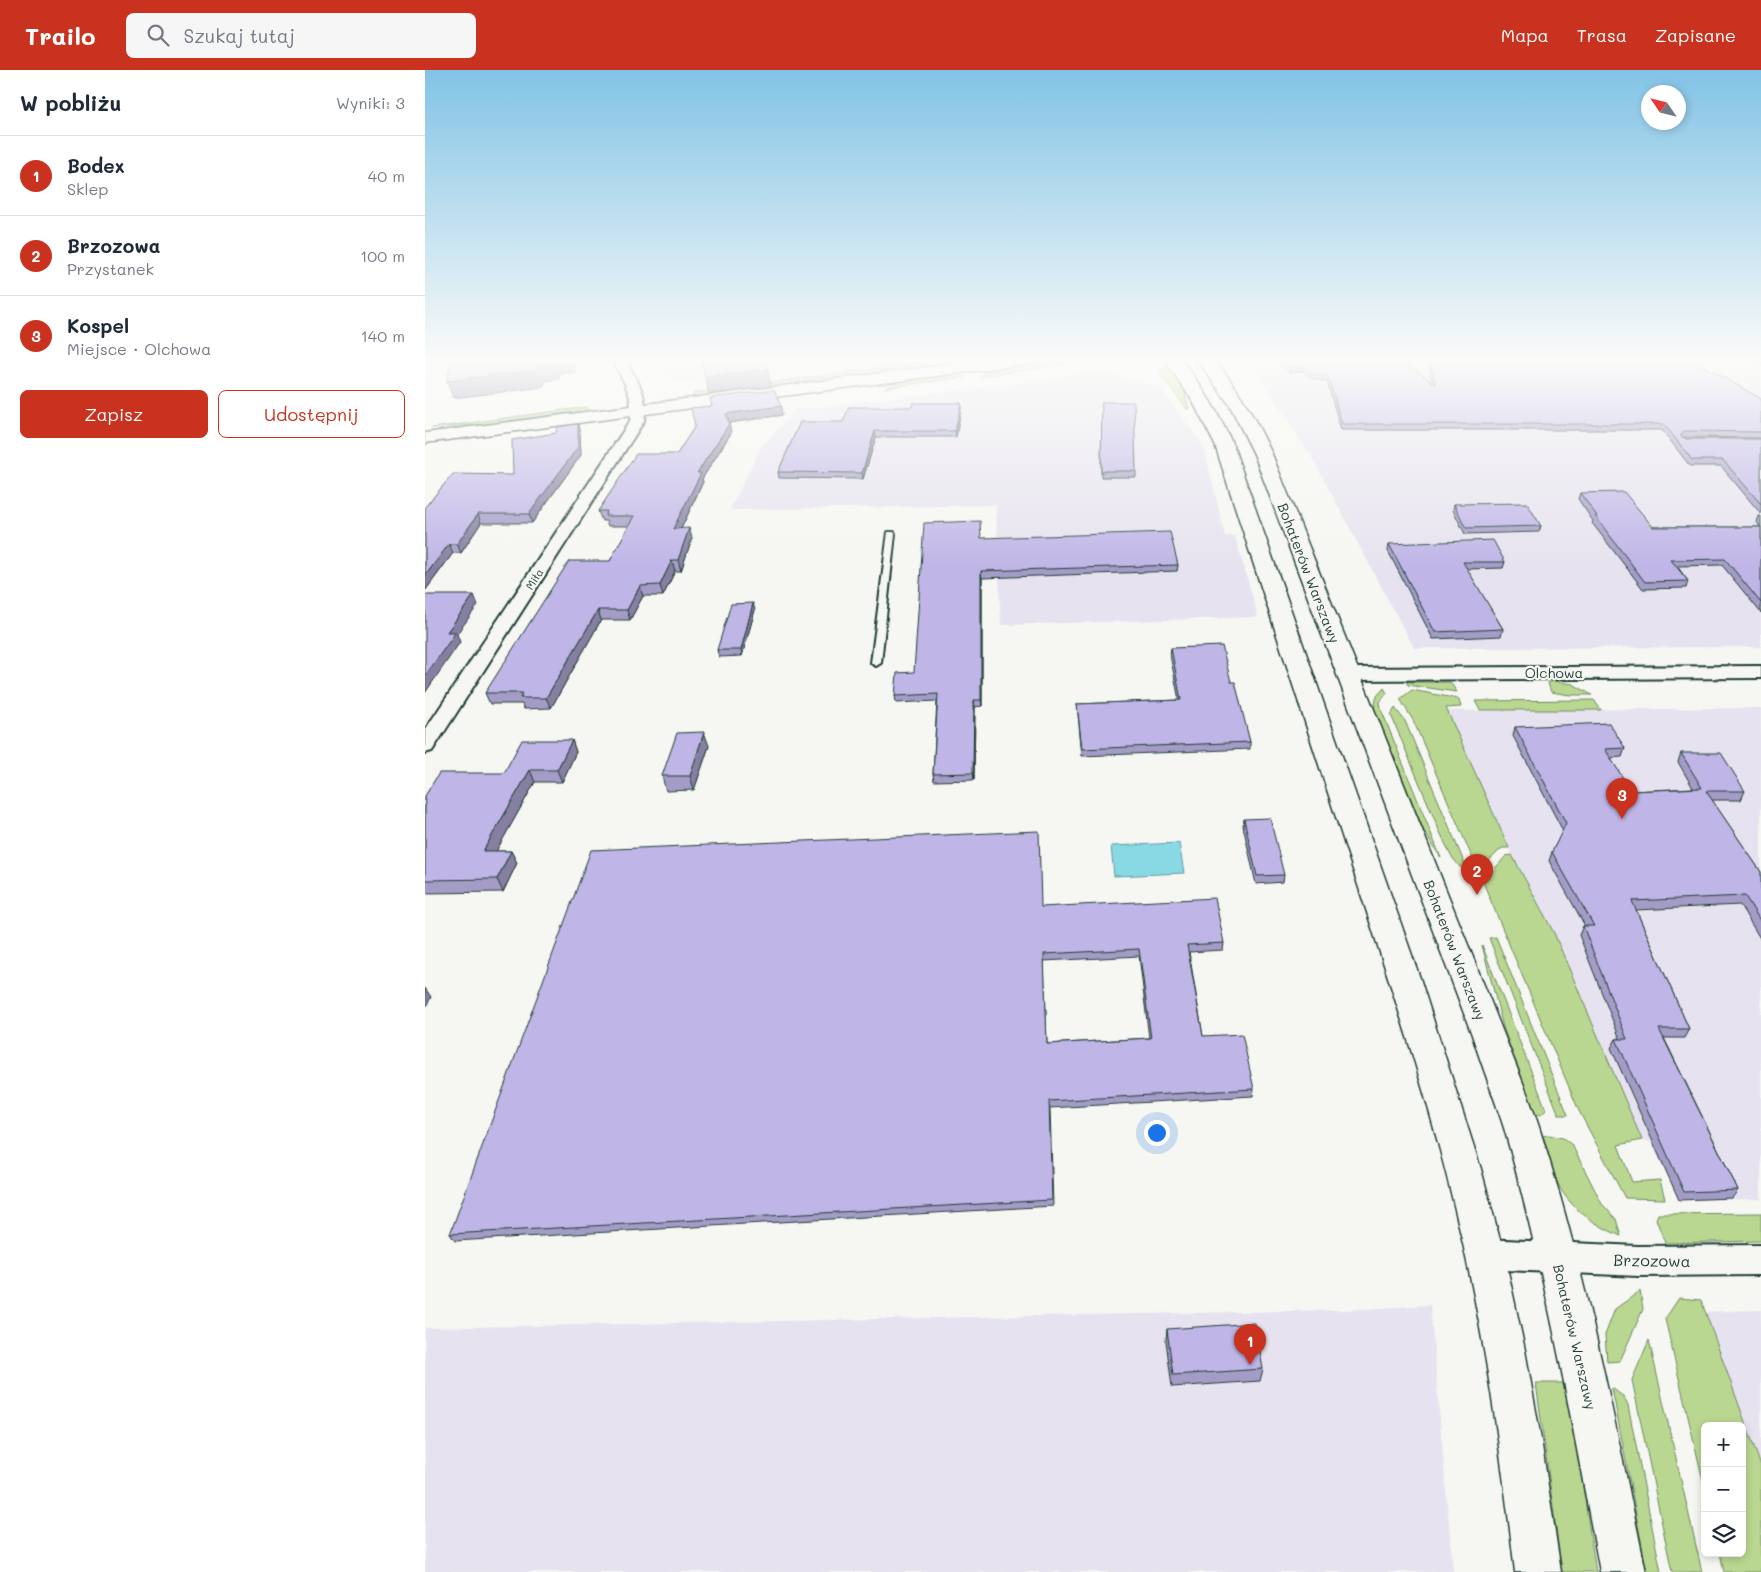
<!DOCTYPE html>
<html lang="pl">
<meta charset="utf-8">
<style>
:root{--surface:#fff;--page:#f6f6f7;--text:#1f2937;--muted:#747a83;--line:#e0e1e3;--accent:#c8321e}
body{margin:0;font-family:Mali,sans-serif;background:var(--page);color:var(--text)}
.controls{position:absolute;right:15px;bottom:15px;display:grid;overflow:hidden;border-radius:8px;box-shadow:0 2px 8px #0003}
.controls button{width:45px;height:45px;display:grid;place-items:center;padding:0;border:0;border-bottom:1px solid var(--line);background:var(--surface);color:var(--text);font:25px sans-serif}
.compass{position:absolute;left:1216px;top:15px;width:45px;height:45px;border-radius:50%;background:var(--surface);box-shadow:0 2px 8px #0003;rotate:305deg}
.you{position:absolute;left:731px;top:1062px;width:18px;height:18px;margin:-12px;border:4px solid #fff;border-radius:50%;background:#1a73e8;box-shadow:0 0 0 8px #1a73e833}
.badge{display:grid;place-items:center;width:32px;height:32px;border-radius:50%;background:var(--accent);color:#fff;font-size:16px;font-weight:700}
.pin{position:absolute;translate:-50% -41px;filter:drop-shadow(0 1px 2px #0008)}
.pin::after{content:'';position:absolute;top:26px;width:18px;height:15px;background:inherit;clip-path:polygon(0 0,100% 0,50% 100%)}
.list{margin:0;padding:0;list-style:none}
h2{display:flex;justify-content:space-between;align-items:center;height:65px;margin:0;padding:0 20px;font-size:21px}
h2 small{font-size:16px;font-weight:400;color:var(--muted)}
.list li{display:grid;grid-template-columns:32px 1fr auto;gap:15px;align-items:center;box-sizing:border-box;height:80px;padding:0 20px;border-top:1px solid var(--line)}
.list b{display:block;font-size:19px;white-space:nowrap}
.list p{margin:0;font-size:16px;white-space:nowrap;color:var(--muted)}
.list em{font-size:16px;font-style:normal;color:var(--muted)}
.actions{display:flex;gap:10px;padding:15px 20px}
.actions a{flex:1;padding:11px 0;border:1px solid var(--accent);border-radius:8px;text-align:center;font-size:18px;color:var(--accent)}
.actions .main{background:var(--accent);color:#fff}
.icon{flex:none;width:28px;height:28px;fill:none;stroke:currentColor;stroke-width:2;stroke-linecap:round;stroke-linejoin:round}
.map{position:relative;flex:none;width:1336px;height:1502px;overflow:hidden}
header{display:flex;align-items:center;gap:30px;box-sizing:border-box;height:70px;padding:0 25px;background:var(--accent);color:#fff}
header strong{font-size:24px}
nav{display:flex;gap:28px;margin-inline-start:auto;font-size:18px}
.search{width:350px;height:45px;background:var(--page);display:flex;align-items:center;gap:12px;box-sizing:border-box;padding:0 18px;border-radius:8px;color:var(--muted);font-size:19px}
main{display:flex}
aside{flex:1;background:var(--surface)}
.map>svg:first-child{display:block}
</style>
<header>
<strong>Trailo</strong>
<div class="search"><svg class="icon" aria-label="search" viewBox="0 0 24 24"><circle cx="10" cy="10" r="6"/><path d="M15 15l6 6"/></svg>Szukaj tutaj</div>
<nav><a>Mapa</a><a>Trasa</a><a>Zapisane</a></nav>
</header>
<main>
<aside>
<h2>W pobliżu<small>Wyniki: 3</small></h2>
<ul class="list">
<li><span class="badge">1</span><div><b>Bodex</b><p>Sklep</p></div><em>40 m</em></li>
<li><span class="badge">2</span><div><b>Brzozowa</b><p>Przystanek</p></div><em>100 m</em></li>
<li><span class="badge">3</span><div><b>Kospel</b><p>Miejsce · Olchowa</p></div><em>140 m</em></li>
</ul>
<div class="actions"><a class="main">Zapisz</a><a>Udostępnij</a></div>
</aside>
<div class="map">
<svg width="1336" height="1502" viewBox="0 0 1336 1502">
<rect width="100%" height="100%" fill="#f6f6f2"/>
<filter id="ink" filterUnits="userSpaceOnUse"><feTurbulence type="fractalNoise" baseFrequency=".02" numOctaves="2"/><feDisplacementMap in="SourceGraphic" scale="10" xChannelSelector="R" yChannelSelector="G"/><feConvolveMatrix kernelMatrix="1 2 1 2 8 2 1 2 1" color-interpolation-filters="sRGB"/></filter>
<g filter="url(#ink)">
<g fill="#e6e2ef">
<path d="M 226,288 L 398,288 L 402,297 L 273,313 L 241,307 Z"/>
<path d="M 821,288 L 1336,288 L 1336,577 L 989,578 L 889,391 L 845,321 Z"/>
<path d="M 671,300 L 734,316 L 779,377 L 800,466 L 810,466 L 833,547 L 576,555 L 571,435 L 305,440 L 336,377 L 370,340 L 600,312 Z"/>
<path d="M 1336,638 L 1336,1129 L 1254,1130 L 1226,1072 L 1217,1070 L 1129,863 L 1087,785 L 1022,641 Z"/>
<path d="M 1005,1235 L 1028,1502 L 0,1502 L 0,1258 L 921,1240 Z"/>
<path d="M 1336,1240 L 1336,1396 L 1280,1242 Z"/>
</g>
<g fill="#b9d790" stroke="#6c8a62">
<path d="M 530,288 L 544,288 L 532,293 L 268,327 L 268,323 Z"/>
<path d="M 651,288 L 685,288 L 556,306 L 560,301 L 569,298 Z"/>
<path d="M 743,297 L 758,314 L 764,339 L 762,339 L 735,304 L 736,299 Z"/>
<path d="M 532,304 L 540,307 L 459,318 L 479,311 Z"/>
<path d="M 162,337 L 162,341 L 75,353 L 7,358 Z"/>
<path d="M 1128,611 L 1148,614 L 1167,625 L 1145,625 L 1126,622 L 1123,613 Z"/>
<path d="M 981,612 L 1025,612 L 1032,622 L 983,615 Z"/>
<path d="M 959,618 L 962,623 L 955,632 L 956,639 L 1016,788 L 999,761 L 949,638 L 952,626 Z"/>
<path d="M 987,620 L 1034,629 L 1036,637 L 1021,638 L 1084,778 L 1077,778 L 1053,801 L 988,650 L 975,629 Z"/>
<path d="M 1169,630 L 1176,640 L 1055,640 L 1050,631 Z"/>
<path d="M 970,638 L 980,651 L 1041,797 L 1035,797 L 1026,786 L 1014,760 L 966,645 Z"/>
<path d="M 1087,785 L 1129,863 L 1217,1070 L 1193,1075 L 1207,1112 L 1235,1110 L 1240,1129 L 1200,1128 L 1154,1041 L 1058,812 L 1081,786 Z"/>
<path d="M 1071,867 L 1143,1045 L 1134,1045 L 1064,868 Z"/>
<path d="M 1057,875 L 1117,1029 L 1121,1040 L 1116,1045 L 1110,1044 L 1078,957 Z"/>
<path d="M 1124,1065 L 1138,1068 L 1147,1075 L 1177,1134 L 1191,1149 L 1196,1166 C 1172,1156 1145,1139 1133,1114 C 1126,1099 1123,1081 1118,1066 Z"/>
<path d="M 1336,1143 L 1336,1171 L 1240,1173 L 1231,1149 L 1233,1144 Z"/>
<path d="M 1215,1221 L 1218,1239 L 1195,1291 L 1182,1292 L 1180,1265 L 1190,1239 Z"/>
<path d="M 1254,1228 L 1276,1230 L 1336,1396 L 1336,1502 L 1299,1502 L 1295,1483 L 1317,1483 L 1317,1356 L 1280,1356 L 1280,1419 L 1240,1249 Z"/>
<path d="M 1224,1270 L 1277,1502 L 1247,1502 L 1207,1310 Z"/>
<path d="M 1111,1313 L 1142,1313 L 1171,1502 L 1137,1502 Z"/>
<path d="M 1187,1318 L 1199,1327 L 1203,1335 L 1236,1502 L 1222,1502 Z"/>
</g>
<path fill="#89d9e4" stroke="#5f9b9e" d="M 754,773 L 759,803 L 689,806 L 686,776 Z"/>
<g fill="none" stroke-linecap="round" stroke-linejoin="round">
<defs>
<path id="lane" d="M 463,462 L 469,462 L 470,464 L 456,593 L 451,596 L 446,593 Z"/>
<g id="street">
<path d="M 187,288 L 200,288 C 211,311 224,323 219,351 L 7,681 L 0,683 L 0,660 L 205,351 C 210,324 198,312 187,288 Z"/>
<path d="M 1336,596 L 1336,608 L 923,610 L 916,608 L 913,604 L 916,600 L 923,598 Z"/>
<path d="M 1059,1169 L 1213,1176 L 1336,1175 L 1336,1205 L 1213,1206 L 1059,1199 L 1048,1195 L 1043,1184 L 1048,1173 Z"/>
</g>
<g id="secondary">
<path d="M 571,288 L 618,288 L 616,291 L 610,293 L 0,373 L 0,363 Z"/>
<path d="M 738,288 L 755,288 C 777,315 794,344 808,375 L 995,908 L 1056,1099 L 1081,1192 L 1100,1280 L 1116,1369 L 1136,1502 L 1090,1502 C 1076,1383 1060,1265 1032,1148 C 1002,1019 958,893 917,766 C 875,636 832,505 790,375 L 767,330 Z"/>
<path d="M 771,288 L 788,288 C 813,317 831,350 847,384 L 1079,965 C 1091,996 1104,1026 1114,1057 C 1161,1202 1190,1353 1221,1502 L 1175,1502 C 1147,1353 1121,1204 1079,1058 C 1069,1027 1057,996 1047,965 L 829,384 L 804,334 Z"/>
</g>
</defs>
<use href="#lane" stroke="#1f3d34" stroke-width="4"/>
<use href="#street" stroke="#1f3d34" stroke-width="4"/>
<use href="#secondary" stroke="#1f3d34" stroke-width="3"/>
<use href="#lane" fill="#f6f6f2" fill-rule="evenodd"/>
<use href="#street" fill="#f6f6f2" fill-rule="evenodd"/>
<use href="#secondary" fill="#f6f6f2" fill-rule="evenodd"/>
</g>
<g fill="#a49cc7" stroke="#1f3d34" fill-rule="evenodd">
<path d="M 848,288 L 975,288 L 1008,313 L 1001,288 L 1265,288 L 1336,329 L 1336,368 L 1259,367 L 1262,369 L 1336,369 L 1336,444 L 1296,396 L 1265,396 L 1237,360 L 916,360 L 902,312 L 887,309 L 877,301 L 864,303 Z"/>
<path d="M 1327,288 L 1336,288 L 1336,296 Z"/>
<path d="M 677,332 L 711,401 L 711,407 L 676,407 Z"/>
<path d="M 536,333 L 536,339 L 531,367 L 451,367 L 438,409 L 354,408 L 353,402 L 487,337 Z"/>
<path d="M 357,345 L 304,353 L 306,363 L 277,409 L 278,412 L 256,459 L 267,468 L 256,501 L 250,501 L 238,526 L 218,526 L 205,550 L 176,550 L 126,638 L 99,639 L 97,634 L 65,634 L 60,623 L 185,491 L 204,456 L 183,456 L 181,451 L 177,451 L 173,441 L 252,384 L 270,356 Z"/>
<path d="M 155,363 L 156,385 L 107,453 L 56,453 L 36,483 L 28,483 L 0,521 L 0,437 L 88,405 Z"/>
<path d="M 1155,423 L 1228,457 L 1335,457 L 1332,452 L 1334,446 L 1336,446 L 1336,543 L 1297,495 L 1252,496 L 1263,511 L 1261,518 L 1218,519 L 1167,453 L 1168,451 L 1153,429 Z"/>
<path d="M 1029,434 L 1116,456 L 1114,462 L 1040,464 L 1028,440 Z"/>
<path d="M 556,468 L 753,495 L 752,501 L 557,508 L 557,636 L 550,637 L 549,710 L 509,711 L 508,704 L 512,631 L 471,633 L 470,626 L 489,602 Z"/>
<path d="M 964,474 L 1080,492 L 1078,498 L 1041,499 L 1078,559 L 1076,566 L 1008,569 L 963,481 Z"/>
<path d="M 330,540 L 317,586 L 294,587 L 292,580 Z"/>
<path d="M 746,578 L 806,612 L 825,672 L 825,679 L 657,686 L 652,634 L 754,630 L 745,585 Z"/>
<path d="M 1090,657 L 1200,678 L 1197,687 L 1185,688 L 1206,721 L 1268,718 L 1253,692 L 1256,683 L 1320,721 L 1316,730 L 1287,730 L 1336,802 L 1336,870 L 1315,835 L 1211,840 L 1264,959 L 1259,968 L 1239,968 L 1313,1120 L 1307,1128 L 1254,1130 L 1186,978 L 1191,969 L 1195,969 L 1154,865 L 1158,856 L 1160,856 L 1124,791 L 1127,782 L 1138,761 L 1088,666 Z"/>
<path d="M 147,670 L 151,682 L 137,712 L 110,712 L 71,781 L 86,781 L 92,793 L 78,822 L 0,823 L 0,726 L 79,703 Z"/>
<path d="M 284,676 L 269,720 L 241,721 L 237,706 Z"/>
<path d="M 819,749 L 859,805 L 858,812 L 831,814 L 818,756 Z"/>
<path d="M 616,837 L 799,873 L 798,880 L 764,882 L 778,966 L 829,1019 L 828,1026 L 625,1038 L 628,1136 L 30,1171 L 25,1164 ZM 714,886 L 724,968 L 622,974 L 619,891 Z"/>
<path d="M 742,1259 L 838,1299 L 835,1311 L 747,1317 L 741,1271 Z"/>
</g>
<g fill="#867fa2" stroke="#1f3d34">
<path d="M 129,288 L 149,288 L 150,302 L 134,304 L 134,309 L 119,311 L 119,317 L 28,328 L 22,311 L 114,294 Z"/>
<path d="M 878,296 L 877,301 L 864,303 L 865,298 Z"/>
<path d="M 343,299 L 346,316 L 284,324 L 280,307 Z"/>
<path d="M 536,333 L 536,339 L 531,367 L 530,361 Z"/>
<path d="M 356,336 L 357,345 L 304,353 L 301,344 Z"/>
<path d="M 153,354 L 155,363 L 156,385 L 107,453 L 104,444 Z"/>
<path d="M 304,354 L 306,363 L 277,409 L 278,412 L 251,469 L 248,459 L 272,403 Z"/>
<path d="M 450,361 L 451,367 L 438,409 L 437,403 Z"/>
<path d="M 53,444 L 56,453 L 36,483 L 32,474 Z"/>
<path d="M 264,458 L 267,468 L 256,501 L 253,490 Z"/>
<path d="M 24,474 L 28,483 L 0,521 L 0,506 Z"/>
<path d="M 247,490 L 250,501 L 238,526 L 235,515 Z"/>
<path d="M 556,501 L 557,508 L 557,636 L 556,630 Z"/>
<path d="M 215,516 L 218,526 L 205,550 L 202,540 Z"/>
<path d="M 49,525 L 53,535 L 32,564 L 35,572 L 0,623 L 0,606 L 22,562 Z"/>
<path d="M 328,533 L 330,540 L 317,586 L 316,580 Z"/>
<path d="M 173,540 L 176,550 L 126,638 L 121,628 Z"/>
<path d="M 549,630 L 550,637 L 549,710 L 548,703 Z"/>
<path d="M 279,662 L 284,676 L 269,720 L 265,706 Z"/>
<path d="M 147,670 L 151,682 L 137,712 L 132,700 Z"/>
<path d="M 105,700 L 110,712 L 64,794 L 58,781 Z"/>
<path d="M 86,781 L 92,793 L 78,822 L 72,809 Z"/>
<path d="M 0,918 L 6,927 L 0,939 Z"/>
</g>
<g fill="#bfb5e7" stroke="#1f3d34" fill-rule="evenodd">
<path d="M 26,288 L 129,288 L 129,292 L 114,294 L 113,300 L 22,311 Z"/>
<path d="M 276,288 L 338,288 L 343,299 L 280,307 Z"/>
<path d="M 854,288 L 975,288 L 1011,315 L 1004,288 L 1265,288 L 1336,329 L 1336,362 L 1259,361 L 1256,366 L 1262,369 L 1336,369 L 1336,434 L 1298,390 L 1267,390 L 1239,354 L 917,354 L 903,306 L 887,304 L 878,296 L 865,298 Z"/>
<path d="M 349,320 L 356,336 L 301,344 L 304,354 L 272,403 L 276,403 L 248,459 L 264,458 L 253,490 L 247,490 L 235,515 L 215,516 L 202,540 L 173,540 L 121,628 L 95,628 L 97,623 L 60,623 L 144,491 L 185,491 L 209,446 L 180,446 L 182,441 L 173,441 L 211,384 L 252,384 L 270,356 L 266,338 L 287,336 L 285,328 Z"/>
<path d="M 677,332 L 709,332 L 711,401 L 676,401 Z"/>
<path d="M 488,333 L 536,333 L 530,361 L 450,361 L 437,403 L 353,402 L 375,352 L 418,352 L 424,337 L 487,337 Z"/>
<path d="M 153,354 L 153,377 L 104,444 L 53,444 L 32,474 L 24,474 L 0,506 L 0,437 L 28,404 L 88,405 L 87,370 L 131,363 L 132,357 Z"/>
<path d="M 1199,422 L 1228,457 L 1336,457 L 1336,533 L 1300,489 L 1246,490 L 1263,511 L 1220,512 L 1170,446 L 1172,446 L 1155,423 Z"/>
<path d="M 1102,433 L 1116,456 L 1041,458 L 1029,434 Z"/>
<path d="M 555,451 L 556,468 L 745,462 L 753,495 L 556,501 L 556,630 L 549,630 L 548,703 L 508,704 L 513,624 L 470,626 L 472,603 L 489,602 L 499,453 Z"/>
<path d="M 1068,470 L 1080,492 L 1038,492 L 1078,559 L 1010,562 L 964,474 Z"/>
<path d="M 0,525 L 49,525 L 22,562 L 31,562 L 0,606 Z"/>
<path d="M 328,533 L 316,580 L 292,580 L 306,534 Z"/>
<path d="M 797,576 L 806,612 L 810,612 L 825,672 L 657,679 L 652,634 L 756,630 L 746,578 Z"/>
<path d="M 1184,653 L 1200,678 L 1180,679 L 1206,721 L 1277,718 L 1256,683 L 1296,683 L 1320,721 L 1281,721 L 1336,802 L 1336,852 L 1320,826 L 1207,831 L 1264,959 L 1234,959 L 1313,1120 L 1259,1122 L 1191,969 L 1202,969 L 1158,856 L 1169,856 L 1127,782 L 1141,753 L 1090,657 Z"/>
<path d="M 279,662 L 265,706 L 237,706 L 252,663 Z"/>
<path d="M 97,670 L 147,670 L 132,700 L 105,700 L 58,781 L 86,781 L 72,809 L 0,810 L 0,726 L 14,703 L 79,703 Z"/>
<path d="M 845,748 L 859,805 L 832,806 L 819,749 Z"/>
<path d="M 614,761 L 616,837 L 790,828 L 799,873 L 762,875 L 778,966 L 817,964 L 829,1019 L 624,1031 L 627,1130 L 25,1164 L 166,780 ZM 714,879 L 726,968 L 622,974 L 619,884 Z"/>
<path d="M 830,1253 L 838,1299 L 748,1305 L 742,1259 Z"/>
</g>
</g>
<linearGradient id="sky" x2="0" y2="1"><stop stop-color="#82c3e6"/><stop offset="0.58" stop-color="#fbfbf9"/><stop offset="1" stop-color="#fbfbf9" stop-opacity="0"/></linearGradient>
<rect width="1336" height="499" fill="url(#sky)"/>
<g text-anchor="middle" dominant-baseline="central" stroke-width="4.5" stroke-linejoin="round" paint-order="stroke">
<g font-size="11" fill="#1f3d34" stroke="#f6f6f2">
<text transform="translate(109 509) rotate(-57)">Miła</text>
</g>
<g font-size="14" fill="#1f3d34" stroke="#f6f6f2">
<text transform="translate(884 503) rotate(69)">Bohaterów Warszawy</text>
<text x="1129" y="602">Olchowa</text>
<text transform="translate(1030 880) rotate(69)">Bohaterów Warszawy</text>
<text transform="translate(1150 1267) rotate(77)">Bohaterów Warszawy</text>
</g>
<g font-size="16" fill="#1f3d34" stroke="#f6f6f2">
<text transform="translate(1227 1190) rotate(1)">Brzozowa</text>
</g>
</g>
</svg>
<div class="controls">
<button>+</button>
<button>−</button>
<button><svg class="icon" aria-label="layers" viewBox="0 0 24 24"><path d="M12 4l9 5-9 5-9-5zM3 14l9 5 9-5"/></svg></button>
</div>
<svg class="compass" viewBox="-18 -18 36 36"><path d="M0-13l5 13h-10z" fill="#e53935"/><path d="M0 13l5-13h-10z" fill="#747a83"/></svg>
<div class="you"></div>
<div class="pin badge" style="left:825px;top:1295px">1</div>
<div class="pin badge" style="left:1052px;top:825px">2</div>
<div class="pin badge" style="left:1197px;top:749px">3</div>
</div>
</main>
